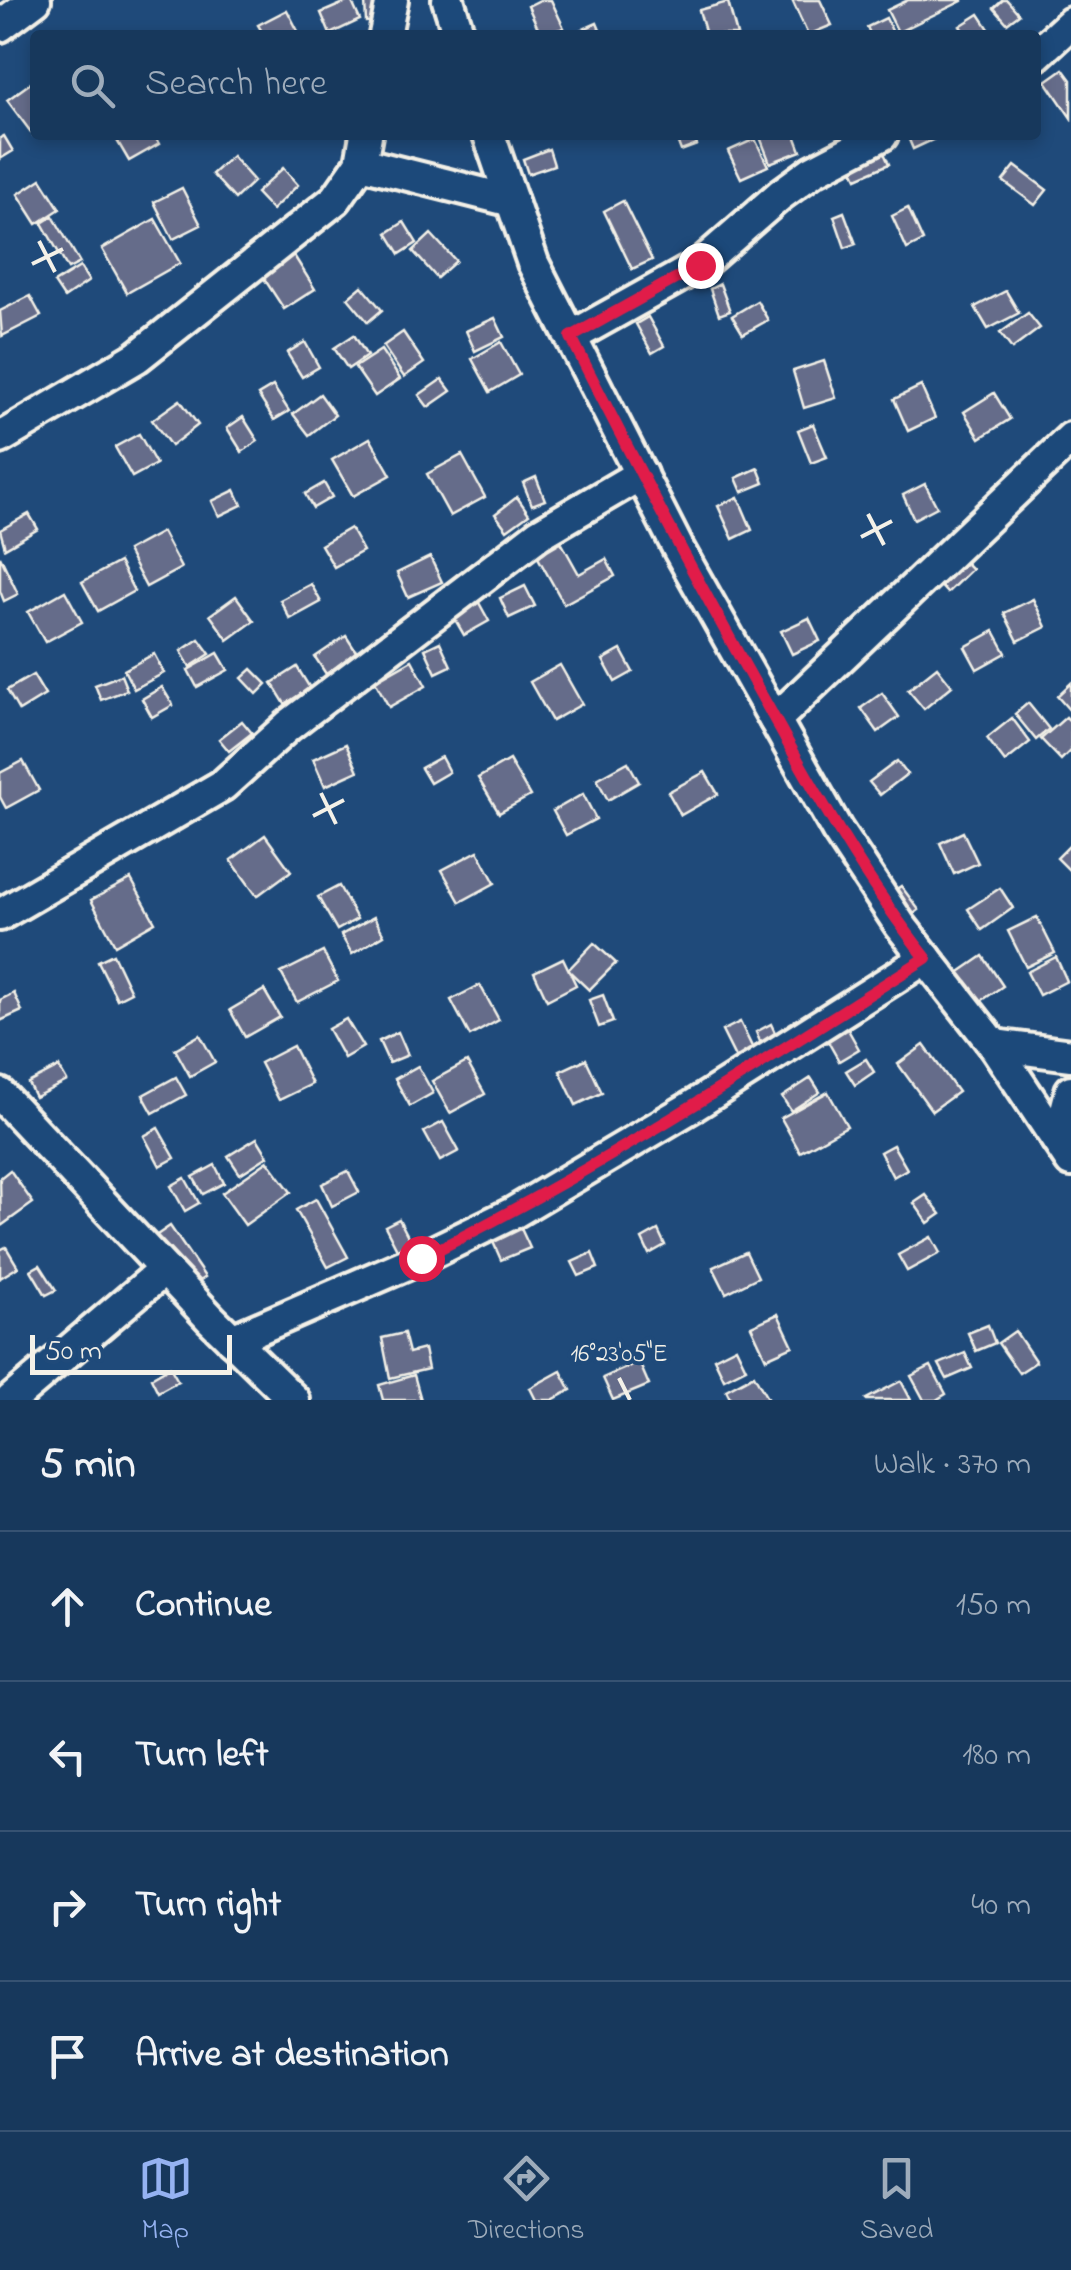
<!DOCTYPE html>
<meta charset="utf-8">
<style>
:root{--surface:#17385c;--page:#244365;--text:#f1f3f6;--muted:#9eacbb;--line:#365272;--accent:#95b2f1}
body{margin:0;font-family:"Indie Flower",sans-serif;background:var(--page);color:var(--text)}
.scale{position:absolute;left:30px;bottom:25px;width:202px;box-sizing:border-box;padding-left:10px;border:5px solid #f4f1e8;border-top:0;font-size:28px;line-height:35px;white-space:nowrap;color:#f4f1e8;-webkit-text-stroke:8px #1f4a7a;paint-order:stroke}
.stop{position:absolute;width:30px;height:30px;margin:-22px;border:8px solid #e11d48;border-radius:50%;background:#fff}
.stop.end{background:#e11d48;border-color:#fff;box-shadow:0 2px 10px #0008}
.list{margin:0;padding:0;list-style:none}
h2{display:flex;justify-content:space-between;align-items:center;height:130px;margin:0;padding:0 40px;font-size:42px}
h2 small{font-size:32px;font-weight:400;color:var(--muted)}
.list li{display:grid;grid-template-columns:65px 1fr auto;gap:30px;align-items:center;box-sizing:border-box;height:150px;padding:0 40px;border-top:2px solid var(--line)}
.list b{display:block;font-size:38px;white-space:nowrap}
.list em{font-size:32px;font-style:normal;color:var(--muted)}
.icon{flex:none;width:55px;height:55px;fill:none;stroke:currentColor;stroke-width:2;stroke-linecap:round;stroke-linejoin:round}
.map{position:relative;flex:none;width:1071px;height:1400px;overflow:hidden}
.search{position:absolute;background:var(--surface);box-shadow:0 5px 15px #0003;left:30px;right:30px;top:30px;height:110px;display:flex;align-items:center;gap:25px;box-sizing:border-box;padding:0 35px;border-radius:10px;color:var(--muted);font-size:38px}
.sheet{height:730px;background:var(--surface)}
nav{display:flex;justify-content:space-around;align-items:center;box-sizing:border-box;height:140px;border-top:2px solid var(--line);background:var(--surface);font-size:28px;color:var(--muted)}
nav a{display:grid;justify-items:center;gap:5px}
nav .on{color:var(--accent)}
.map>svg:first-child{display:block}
</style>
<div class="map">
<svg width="1071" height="1400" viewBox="0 0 1071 1400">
<rect width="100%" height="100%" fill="#1f4a7a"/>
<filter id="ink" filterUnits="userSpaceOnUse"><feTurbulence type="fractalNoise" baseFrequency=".01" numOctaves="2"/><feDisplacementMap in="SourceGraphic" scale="20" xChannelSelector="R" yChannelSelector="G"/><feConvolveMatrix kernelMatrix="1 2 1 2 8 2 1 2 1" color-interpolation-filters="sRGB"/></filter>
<g filter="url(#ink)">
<g fill="#656c8a" stroke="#f4f1e8" stroke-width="2.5">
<path d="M 351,0 L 360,20 L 330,34 L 321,13 Z"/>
<path d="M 382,0 L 396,20 L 366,22 L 365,1 Z"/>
<path d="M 540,0 L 551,0 L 564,28 L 541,35 L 528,6 Z"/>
<path d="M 792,0 L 820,0 L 832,25 L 808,35 Z"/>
<path d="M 908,0 L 962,0 L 962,1 L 898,32 L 887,10 Z"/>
<path d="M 1003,0 L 1007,0 L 1019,14 L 1007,23 L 994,8 Z"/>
<path d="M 728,2 L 737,35 L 706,35 L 699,10 Z"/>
<path d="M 287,10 L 299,33 L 264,35 L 258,25 Z"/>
<path d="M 979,14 L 993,35 L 966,35 L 960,26 Z"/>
<path d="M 886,18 L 894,35 L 871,35 L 867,27 Z"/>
<path d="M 597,23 L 602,35 L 570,35 Z"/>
<path d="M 1063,69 L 1071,80 L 1071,118 L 1046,81 Z"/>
<path d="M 35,80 L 35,134 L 33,135 L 7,100 Z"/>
<path d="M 120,135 L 154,135 L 159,144 L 129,161 L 115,137 Z"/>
<path d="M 675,135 L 693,135 L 697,145 L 681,151 Z"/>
<path d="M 765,135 L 795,135 L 801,151 L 770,163 L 760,137 Z"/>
<path d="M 907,135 L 943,135 L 913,149 Z"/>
<path d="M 4,136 L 13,151 L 0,159 L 0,138 Z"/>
<path d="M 755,139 L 768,166 L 741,178 L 728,151 Z"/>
<path d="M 878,139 L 889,164 L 857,178 L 846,154 Z"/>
<path d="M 549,149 L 554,165 L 528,174 L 523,159 Z"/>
<path d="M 232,156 L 254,181 L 235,199 L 212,174 Z"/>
<path d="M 1015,166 L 1047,190 L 1035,205 L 1003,181 Z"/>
<path d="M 283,168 L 298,185 L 272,210 L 256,193 Z"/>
<path d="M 41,179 L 60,209 L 37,224 L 18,194 Z"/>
<path d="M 182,188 L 201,225 L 173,239 L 154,202 Z"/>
<path d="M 623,201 L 652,260 L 632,269 L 604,211 Z"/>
<path d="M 908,208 L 923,241 L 907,249 L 892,216 Z"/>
<path d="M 844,212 L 856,244 L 845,248 L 834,216 Z"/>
<path d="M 53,216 L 80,263 L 68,269 L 42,223 Z"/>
<path d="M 155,219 L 180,263 L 127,293 L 102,249 Z"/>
<path d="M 404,222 L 417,243 L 400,254 L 387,233 Z"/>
<path d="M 431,234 L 456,261 L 437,278 L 413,251 Z"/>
<path d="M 293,254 L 315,289 L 284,309 L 261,274 Z"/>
<path d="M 80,267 L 89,281 L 64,298 L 54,283 Z"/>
<path d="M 720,284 L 730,311 L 719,315 L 710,289 Z"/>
<path d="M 362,286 L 382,310 L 368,322 L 348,298 Z"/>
<path d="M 1006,291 L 1019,313 L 988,329 L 975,307 Z"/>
<path d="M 30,296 L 41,316 L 2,336 L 0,311 Z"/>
<path d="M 757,301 L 768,320 L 743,334 L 732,316 Z"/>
<path d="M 1028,313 L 1040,328 L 1012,349 L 1000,333 Z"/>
<path d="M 648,317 L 664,346 L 652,353 L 636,324 Z"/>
<path d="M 495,318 L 504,337 L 475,351 L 466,331 Z"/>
<path d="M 403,332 L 424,363 L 404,377 L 383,346 Z"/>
<path d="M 354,335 L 367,356 L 348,369 L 334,348 Z"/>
<path d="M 305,342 L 319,367 L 302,377 L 287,353 Z"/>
<path d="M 501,342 L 519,375 L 490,392 L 472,359 Z"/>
<path d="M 381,350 L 400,379 L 375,396 L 355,367 Z"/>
<path d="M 824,361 L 836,398 L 804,408 L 793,371 Z"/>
<path d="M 442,379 L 451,391 L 428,407 L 419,395 Z"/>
<path d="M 273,386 L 289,411 L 274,420 L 258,395 Z"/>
<path d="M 921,386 L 935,418 L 908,431 L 894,399 Z"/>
<path d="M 994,393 L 1010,419 L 980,438 L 964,412 Z"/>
<path d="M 320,394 L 335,415 L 309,435 L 293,414 Z"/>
<path d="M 180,400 L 198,425 L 171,446 L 152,420 Z"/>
<path d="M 243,417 L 258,441 L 242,452 L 227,428 Z"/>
<path d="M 813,424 L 827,457 L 811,463 L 798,430 Z"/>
<path d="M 139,434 L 156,464 L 132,477 L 115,447 Z"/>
<path d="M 370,438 L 391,475 L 353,496 L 332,460 Z"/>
<path d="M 462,455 L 485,497 L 450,516 L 427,474 Z"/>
<path d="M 758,468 L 764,483 L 742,492 L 736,478 Z"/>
<path d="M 536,477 L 545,500 L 532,505 L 523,483 Z"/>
<path d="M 324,483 L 332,497 L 313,508 L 305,494 Z"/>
<path d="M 925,484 L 937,507 L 914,519 L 903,495 Z"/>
<path d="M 235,490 L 242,505 L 219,516 L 212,501 Z"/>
<path d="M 517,497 L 529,514 L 507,530 L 495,514 Z"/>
<path d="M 738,497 L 752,530 L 733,539 L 718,506 Z"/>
<path d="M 29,514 L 38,529 L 5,548 L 0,530 Z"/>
<path d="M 350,528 L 363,551 L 334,567 L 321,545 Z"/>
<path d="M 555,531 L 579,574 L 606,559 L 615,576 L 564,604 L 531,545 Z"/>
<path d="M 162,532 L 181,568 L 146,587 L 127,551 Z"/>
<path d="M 0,556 L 18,594 L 4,601 L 0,591 Z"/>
<path d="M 959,556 L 972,569 L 947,593 L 935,580 Z"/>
<path d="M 430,557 L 442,582 L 408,597 L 397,573 Z"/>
<path d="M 119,562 L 134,591 L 98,611 L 82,582 Z"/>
<path d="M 311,584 L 321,602 L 290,619 L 280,600 Z"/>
<path d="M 525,586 L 535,606 L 509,618 L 500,598 Z"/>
<path d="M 472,590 L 489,621 L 464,635 L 446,604 Z"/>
<path d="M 65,591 L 82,622 L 45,642 L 28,612 Z"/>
<path d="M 236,596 L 254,621 L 228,640 L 210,615 Z"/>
<path d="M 1033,599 L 1046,627 L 1018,641 L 1004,613 Z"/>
<path d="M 809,618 L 820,641 L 792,654 L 781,631 Z"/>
<path d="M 994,631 L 1006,653 L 977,669 L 965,647 Z"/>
<path d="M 346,636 L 357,653 L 326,674 L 315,657 Z"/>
<path d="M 199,639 L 210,654 L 190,667 L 181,651 Z"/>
<path d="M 440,642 L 451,666 L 436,673 L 425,649 Z"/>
<path d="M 621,650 L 633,672 L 615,682 L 603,660 Z"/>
<path d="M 218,653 L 228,670 L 197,687 L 188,670 Z"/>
<path d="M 154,654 L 164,673 L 134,689 L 124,670 Z"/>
<path d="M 412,660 L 426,686 L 389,707 L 375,681 Z"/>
<path d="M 560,665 L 582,704 L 552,721 L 530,682 Z"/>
<path d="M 297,667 L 310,688 L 285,704 L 272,683 Z"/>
<path d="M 937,667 L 952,686 L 924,709 L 908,690 Z"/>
<path d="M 252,669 L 267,684 L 257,694 L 242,678 Z"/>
<path d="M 33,675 L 45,695 L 19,711 L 7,690 Z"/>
<path d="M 121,675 L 127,690 L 101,700 L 95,685 Z"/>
<path d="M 1071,683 L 1071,712 L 1057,696 Z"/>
<path d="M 162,687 L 173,705 L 152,717 L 142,699 Z"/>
<path d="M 882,693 L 899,717 L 878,732 L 861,708 Z"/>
<path d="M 1028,703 L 1049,729 L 1036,740 L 1015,714 Z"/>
<path d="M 1066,717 L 1071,722 L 1071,750 L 1061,760 L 1041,739 Z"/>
<path d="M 1012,718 L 1030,742 L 1005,762 L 987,738 Z"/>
<path d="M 242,721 L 252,733 L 229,751 L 219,739 Z"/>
<path d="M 346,744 L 358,771 L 325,786 L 313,759 Z"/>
<path d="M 441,757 L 449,772 L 430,783 L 421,768 Z"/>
<path d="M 509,760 L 530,796 L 499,813 L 478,778 Z"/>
<path d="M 23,761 L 39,790 L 6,808 L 0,797 L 0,773 Z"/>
<path d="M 897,761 L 907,774 L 880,795 L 869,782 Z"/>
<path d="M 628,762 L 639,782 L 608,800 L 597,779 Z"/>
<path d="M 705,772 L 718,794 L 681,815 L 668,792 Z"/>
<path d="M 583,794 L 596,819 L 566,835 L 553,811 Z"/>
<path d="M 963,832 L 978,863 L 954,874 L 940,843 Z"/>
<path d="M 265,835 L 291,871 L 257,896 L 231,860 Z"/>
<path d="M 1071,844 L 1071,872 L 1057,858 Z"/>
<path d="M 478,851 L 495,883 L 460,902 L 442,870 Z"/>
<path d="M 131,879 L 155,922 L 115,945 L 91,900 Z"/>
<path d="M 339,886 L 357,919 L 337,930 L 318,897 Z"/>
<path d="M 901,886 L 919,910 L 907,919 L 888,895 Z"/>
<path d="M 1000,888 L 1013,908 L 982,930 L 968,909 Z"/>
<path d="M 374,917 L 384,935 L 352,954 L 341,935 Z"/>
<path d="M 1037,917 L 1055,953 L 1026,967 L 1008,931 Z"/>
<path d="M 594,943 L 616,963 L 589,990 L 568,970 Z"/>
<path d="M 323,952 L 338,981 L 297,1002 L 281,973 Z"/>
<path d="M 113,954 L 131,992 L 117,999 L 98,961 Z"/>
<path d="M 983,956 L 1003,986 L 968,1010 L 948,980 Z"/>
<path d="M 1056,957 L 1067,981 L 1039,995 L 1027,972 Z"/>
<path d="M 563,958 L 576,985 L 547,1000 L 534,972 Z"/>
<path d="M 480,985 L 499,1020 L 470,1036 L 451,1000 Z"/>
<path d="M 264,990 L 280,1017 L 245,1037 L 230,1010 Z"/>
<path d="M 14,993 L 22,1011 L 0,1021 L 0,1000 Z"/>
<path d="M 603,995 L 613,1022 L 599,1027 L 589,1000 Z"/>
<path d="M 346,1019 L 363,1047 L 344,1058 L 328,1029 Z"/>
<path d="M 842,1019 L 859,1049 L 839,1061 L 822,1031 Z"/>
<path d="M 740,1022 L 754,1051 L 736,1059 L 722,1031 Z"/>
<path d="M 771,1024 L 778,1039 L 762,1046 L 756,1032 Z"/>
<path d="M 398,1032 L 408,1055 L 389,1063 L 379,1041 Z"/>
<path d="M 200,1035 L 215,1062 L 190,1076 L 175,1049 Z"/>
<path d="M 924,1045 L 958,1092 L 932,1111 L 898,1064 Z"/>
<path d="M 293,1046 L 312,1084 L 279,1100 L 260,1063 Z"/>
<path d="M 586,1059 L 602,1093 L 576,1105 L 560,1071 Z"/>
<path d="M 866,1059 L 874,1072 L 855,1085 L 846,1071 Z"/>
<path d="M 467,1062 L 485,1094 L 450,1113 L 432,1081 Z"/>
<path d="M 418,1066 L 433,1093 L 410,1106 L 395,1079 Z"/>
<path d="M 59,1067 L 67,1081 L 35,1097 L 28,1083 Z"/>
<path d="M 176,1077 L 186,1095 L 153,1113 L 143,1095 Z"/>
<path d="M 811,1078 L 820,1092 L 791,1111 L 782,1097 Z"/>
<path d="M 828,1092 L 847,1126 L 800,1152 L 781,1118 Z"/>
<path d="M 443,1122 L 459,1151 L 440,1161 L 424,1132 Z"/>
<path d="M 158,1128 L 175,1158 L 160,1166 L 144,1136 Z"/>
<path d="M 257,1138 L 268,1156 L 240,1174 L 228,1156 Z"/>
<path d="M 893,1145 L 907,1169 L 893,1177 L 880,1152 Z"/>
<path d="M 268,1161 L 291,1192 L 245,1225 L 222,1193 Z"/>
<path d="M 215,1165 L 224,1183 L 203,1194 L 193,1177 Z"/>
<path d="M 10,1170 L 33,1203 L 1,1226 L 0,1178 Z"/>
<path d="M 348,1171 L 359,1192 L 332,1206 L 322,1184 Z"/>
<path d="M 185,1178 L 199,1203 L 185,1211 L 171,1186 Z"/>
<path d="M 926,1195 L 941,1214 L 928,1223 L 914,1203 Z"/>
<path d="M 316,1199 L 348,1257 L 328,1267 L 296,1210 Z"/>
<path d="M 399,1219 L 413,1246 L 399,1253 L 385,1226 Z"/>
<path d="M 518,1222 L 530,1248 L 501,1260 L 490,1235 Z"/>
<path d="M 170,1226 L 205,1277 L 173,1299 L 138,1248 Z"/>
<path d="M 658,1230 L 665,1245 L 649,1254 L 642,1239 Z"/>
<path d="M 931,1237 L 940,1253 L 907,1271 L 898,1255 Z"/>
<path d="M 6,1247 L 18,1267 L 0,1278 L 0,1250 Z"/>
<path d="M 746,1252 L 758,1277 L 726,1293 L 713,1267 Z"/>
<path d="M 592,1253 L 598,1268 L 579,1276 L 572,1262 Z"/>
<path d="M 40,1265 L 56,1290 L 46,1295 L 31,1270 Z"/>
<path d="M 778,1314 L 793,1346 L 766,1358 L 751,1326 Z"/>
<path d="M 988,1325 L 995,1343 L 976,1351 L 968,1333 Z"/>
<path d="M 1015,1331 L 1036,1362 L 1019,1373 L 998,1343 Z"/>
<path d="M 404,1333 L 409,1353 L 424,1349 L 428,1369 L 390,1378 L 382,1338 Z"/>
<path d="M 736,1347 L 746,1368 L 724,1379 L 714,1358 Z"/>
<path d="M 965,1353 L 972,1368 L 947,1379 L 939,1364 Z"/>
<path d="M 639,1362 L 649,1385 L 613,1400 L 603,1378 Z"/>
<path d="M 931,1366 L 946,1394 L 936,1400 L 924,1400 L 911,1376 Z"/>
<path d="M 170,1367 L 178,1381 L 158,1392 L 151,1378 Z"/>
<path d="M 561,1371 L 571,1390 L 552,1400 L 536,1400 L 530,1388 Z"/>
<path d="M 414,1375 L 421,1400 L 383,1400 L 379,1385 Z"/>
<path d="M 754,1375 L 768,1400 L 731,1400 L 726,1390 Z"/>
<path d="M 901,1381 L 911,1400 L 867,1400 L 866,1399 Z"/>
</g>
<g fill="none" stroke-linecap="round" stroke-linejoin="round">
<defs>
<g id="street">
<path d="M 448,0 L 459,35"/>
<path d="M 0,26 L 35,0"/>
<path d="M 385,35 L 392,0"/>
<path d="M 1036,55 L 1071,23"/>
<path d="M 489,135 L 533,263 L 679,550 L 837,830 L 900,925 L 994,1045 L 1071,1161"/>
<path d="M 361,163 L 512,201"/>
<path d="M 571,337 L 700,265 L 780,195 L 813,171 L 882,135"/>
<path d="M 0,438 L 137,357 L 336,199 L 361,163 L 366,135"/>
<path d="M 775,720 L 1071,438"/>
<path d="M 0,915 L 223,785 L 288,726 L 539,534 L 641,474"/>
<path d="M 994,1045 L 1071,1055"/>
<path d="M 0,1094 L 211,1319 L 294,1400"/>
<path d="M 1058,1141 L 1071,1091"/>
<path d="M 232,1340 L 421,1258 L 513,1213 L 693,1106 L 926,958"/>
<path d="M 11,1400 L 164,1270"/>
</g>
</defs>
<use href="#street" stroke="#f4f1e8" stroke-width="38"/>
<use href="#street" stroke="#1f4a7a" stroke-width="30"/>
</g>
</g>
<g fill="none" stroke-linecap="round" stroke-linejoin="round" filter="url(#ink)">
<path stroke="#e11d48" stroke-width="12" d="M 421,1258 C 597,1171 761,1063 926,958 C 865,880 816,794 768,707 C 699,585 634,462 571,337 L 700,265"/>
</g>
<path fill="none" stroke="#f4f1e8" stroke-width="4" d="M 39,241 L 55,272M 32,264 L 63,249M 868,514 L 884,545M 861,537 L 892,521M 321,793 L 336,824M 313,816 L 344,800M 619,1378 L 630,1400"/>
<g font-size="25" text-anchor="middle" fill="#f4f1e8" stroke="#1f4a7a" stroke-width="8" stroke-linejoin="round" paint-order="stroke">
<text x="619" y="1361">16°23'05"E</text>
</g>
</svg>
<div class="scale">50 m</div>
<div class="stop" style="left:421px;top:1258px"></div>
<div class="stop end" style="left:700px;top:265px"></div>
<div class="search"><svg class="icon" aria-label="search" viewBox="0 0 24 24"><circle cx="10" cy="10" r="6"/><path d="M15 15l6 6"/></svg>Search here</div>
</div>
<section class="sheet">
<h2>5 min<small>Walk · 370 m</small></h2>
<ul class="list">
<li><svg class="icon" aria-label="ahead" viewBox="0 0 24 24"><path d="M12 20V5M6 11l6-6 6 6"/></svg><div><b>Continue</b></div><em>150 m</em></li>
<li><svg class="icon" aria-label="left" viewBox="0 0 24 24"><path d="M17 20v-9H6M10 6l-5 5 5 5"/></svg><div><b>Turn left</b></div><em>180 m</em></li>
<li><svg class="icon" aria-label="right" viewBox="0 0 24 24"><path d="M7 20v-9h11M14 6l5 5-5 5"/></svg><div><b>Turn right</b></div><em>40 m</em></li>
<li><svg class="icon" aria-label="arrive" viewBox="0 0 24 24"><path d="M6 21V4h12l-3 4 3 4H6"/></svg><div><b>Arrive at destination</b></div></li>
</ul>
</section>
<nav>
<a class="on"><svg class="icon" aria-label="map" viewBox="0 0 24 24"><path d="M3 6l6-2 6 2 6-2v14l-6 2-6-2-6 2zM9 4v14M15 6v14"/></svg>Map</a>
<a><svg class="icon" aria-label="directions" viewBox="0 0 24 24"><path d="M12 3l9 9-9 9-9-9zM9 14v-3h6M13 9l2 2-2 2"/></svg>Directions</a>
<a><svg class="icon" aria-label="saved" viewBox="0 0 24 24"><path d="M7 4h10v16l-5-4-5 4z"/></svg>Saved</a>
</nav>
